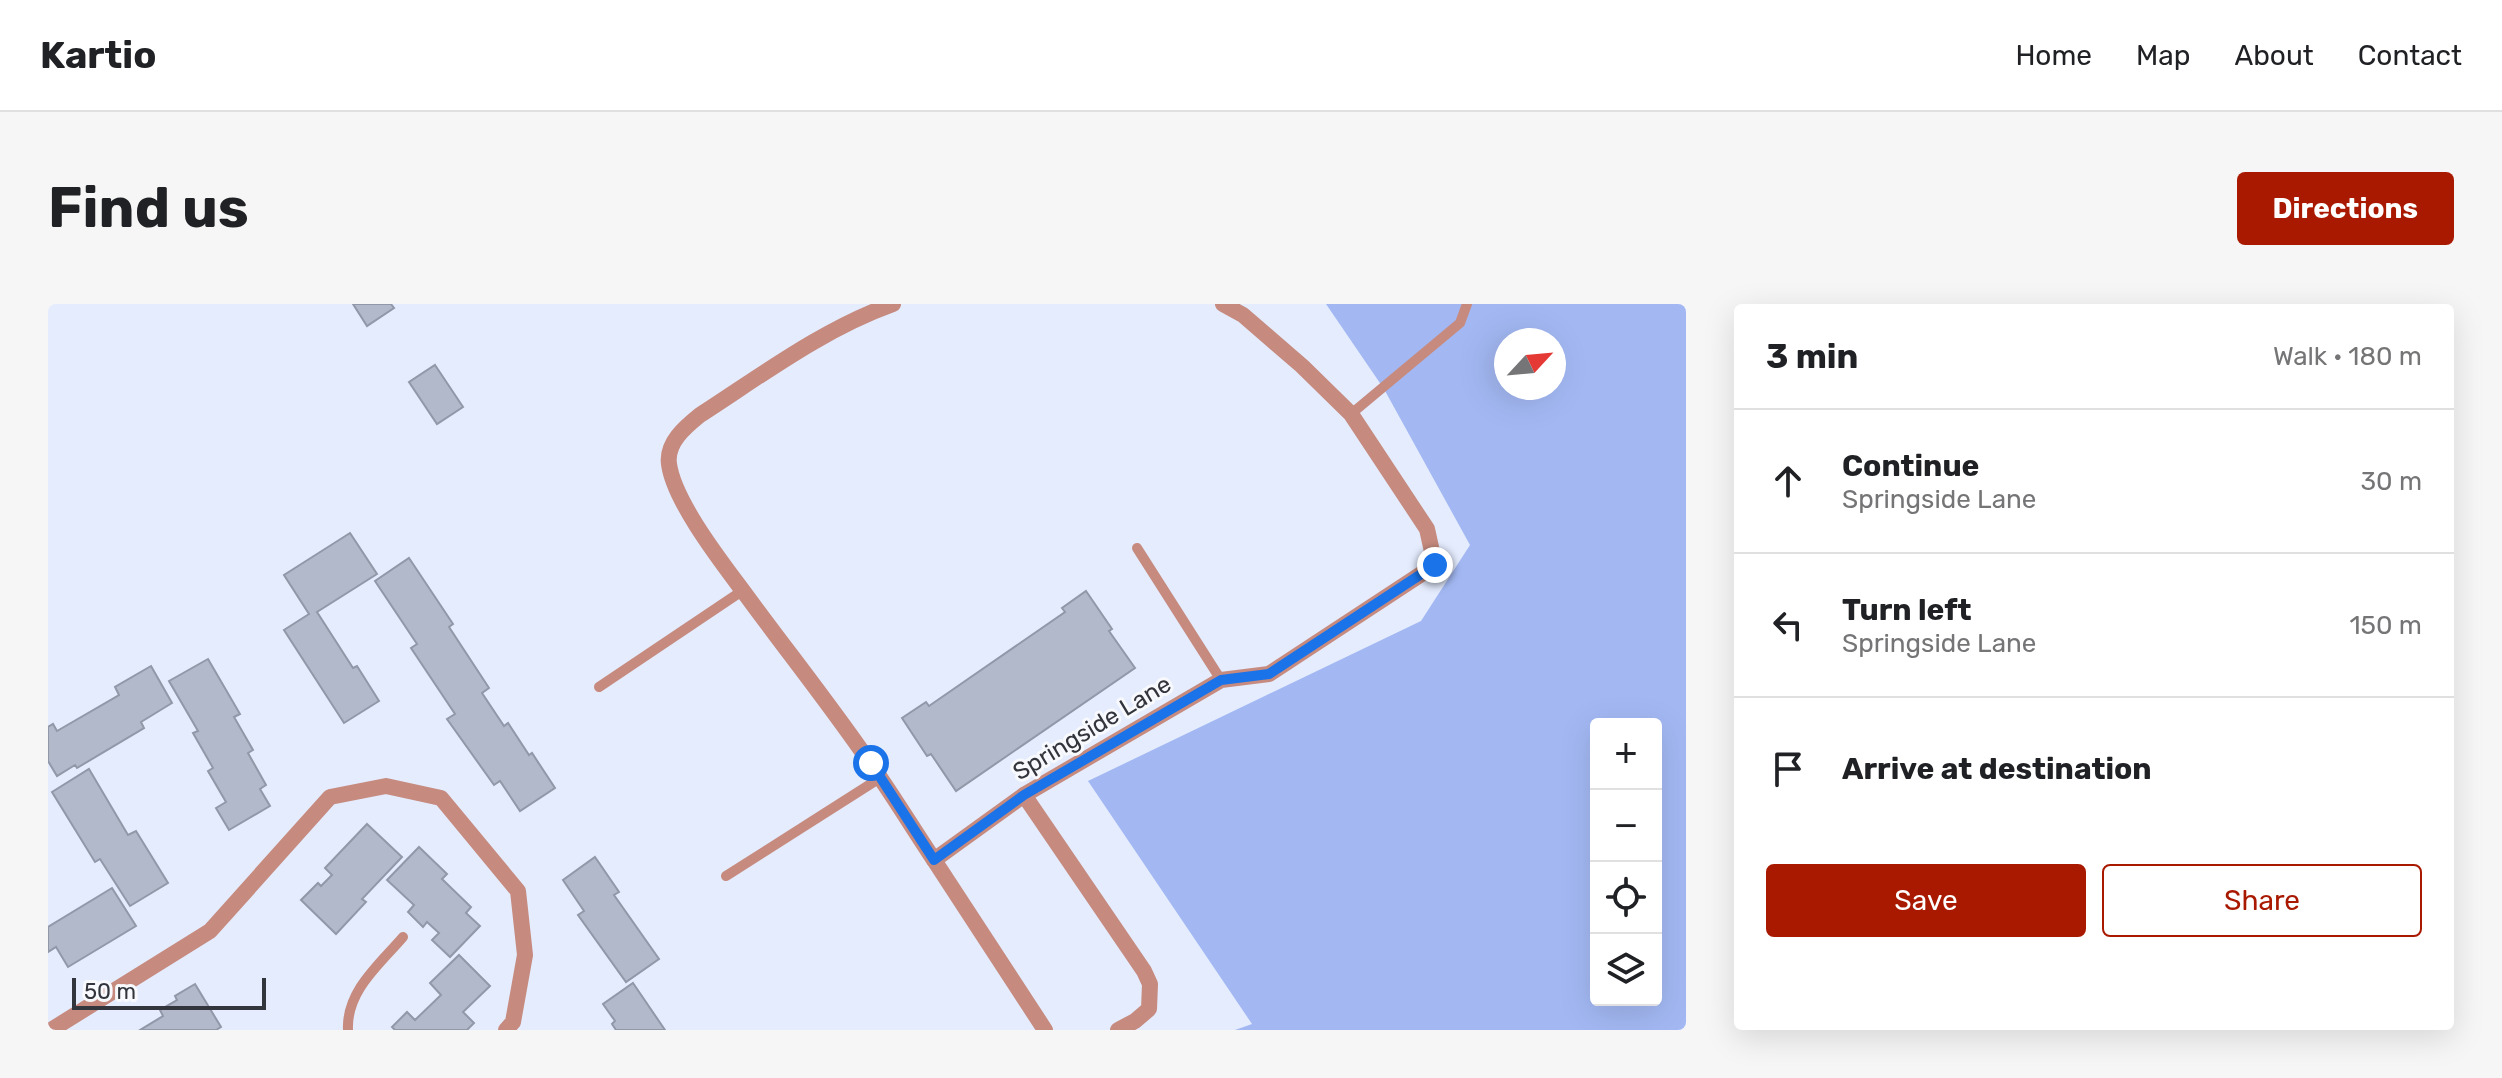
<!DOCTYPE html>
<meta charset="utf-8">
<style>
:root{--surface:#fff;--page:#f6f6f6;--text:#202124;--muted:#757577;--line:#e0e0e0;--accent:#a91900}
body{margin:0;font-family:Rubik,sans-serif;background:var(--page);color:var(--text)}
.controls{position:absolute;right:24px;bottom:24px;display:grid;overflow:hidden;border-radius:8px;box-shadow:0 8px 32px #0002}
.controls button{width:72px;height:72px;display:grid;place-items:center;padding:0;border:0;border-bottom:2px solid var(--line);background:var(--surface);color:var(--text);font:40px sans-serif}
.compass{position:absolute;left:1446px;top:24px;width:72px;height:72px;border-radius:50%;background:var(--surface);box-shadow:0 8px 32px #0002;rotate:64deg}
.scale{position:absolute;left:24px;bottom:20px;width:194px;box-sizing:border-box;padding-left:8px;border:4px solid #32353c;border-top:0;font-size:22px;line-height:28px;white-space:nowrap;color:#32353c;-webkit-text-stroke:6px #f7f9fd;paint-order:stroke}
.stop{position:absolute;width:24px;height:24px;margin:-18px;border:6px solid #1a73e8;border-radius:50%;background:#fff}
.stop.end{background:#1a73e8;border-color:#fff;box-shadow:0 2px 8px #0008}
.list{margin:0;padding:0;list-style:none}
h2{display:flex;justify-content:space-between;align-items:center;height:104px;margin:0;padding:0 32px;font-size:34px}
h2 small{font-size:26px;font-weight:400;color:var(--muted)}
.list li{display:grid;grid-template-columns:52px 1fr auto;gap:24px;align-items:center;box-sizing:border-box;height:144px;padding:0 32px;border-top:2px solid var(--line)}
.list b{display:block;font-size:30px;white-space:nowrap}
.list p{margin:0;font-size:26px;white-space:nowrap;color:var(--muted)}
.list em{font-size:26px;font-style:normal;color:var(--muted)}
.actions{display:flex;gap:16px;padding:24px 32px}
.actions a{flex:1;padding:18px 0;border:2px solid var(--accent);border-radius:8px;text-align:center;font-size:28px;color:var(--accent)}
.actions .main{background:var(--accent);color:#fff}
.icon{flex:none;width:44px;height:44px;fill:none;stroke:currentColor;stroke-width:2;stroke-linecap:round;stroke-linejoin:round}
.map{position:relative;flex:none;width:1638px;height:726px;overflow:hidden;border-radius:8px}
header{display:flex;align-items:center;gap:48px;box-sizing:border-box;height:112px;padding:0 40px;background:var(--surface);border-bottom:2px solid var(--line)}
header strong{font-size:38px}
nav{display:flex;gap:44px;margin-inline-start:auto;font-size:28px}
.intro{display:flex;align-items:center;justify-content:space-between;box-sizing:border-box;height:192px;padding:0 48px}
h1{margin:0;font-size:56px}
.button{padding:20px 36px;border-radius:8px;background:var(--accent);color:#fff;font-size:28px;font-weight:700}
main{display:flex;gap:48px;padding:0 48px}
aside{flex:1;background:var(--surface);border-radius:8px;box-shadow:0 8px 32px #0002}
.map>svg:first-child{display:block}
</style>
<header>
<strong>Kartio</strong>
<nav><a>Home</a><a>Map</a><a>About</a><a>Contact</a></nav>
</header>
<div class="intro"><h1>Find us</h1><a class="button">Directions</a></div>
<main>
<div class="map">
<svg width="1638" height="726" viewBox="0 0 1638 726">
<rect width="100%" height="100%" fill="#e4ecfe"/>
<path fill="#a3b8f3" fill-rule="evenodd" d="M 1278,0 L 1638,0 L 1638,726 L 1187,726 L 1204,720 L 1040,477 L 1373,317 L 1422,241 L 1336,85 ZM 1458,36 L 1506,36 L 1506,84 L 1458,84 ZM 1548,420 L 1608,420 L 1608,696 L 1548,696 Z"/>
<g fill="#b2b9ca" stroke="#9198a8" stroke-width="2">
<path d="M 305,0 L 343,0 L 346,4 L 319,22 Z"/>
<path d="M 387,61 L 415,103 L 389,120 L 361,78 Z"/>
<path d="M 302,229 L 329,270 L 269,308 L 305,364 L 309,362 L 331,397 L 296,419 L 236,326 L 261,310 L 236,271 Z"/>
<path d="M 361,254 L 405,320 L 401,323 L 441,384 L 434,389 L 456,422 L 460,419 L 481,451 L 484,449 L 507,484 L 472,507 L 452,477 L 446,481 L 399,415 L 407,410 L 363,344 L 369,340 L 327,277 Z"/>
<path d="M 1038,287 L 1064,325 L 1061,327 L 1087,364 L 908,487 L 883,450 L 879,452 L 854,414 L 878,398 L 881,402 L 1017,308 L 1014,304 Z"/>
<path d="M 160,355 L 192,410 L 186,413 L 205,446 L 200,449 L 218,481 L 212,485 L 222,502 L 181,526 L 168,504 L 178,498 L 160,467 L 165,464 L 145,429 L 150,427 L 121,377 Z"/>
<path d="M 103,362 L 124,399 L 93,418 L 96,424 L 29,464 L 27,461 L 9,472 L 0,457 L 0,423 L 5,420 L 9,427 L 71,391 L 67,383 Z"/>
<path d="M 41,465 L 80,531 L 88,527 L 120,579 L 82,602 L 52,555 L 47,558 L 4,488 Z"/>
<path d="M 319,520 L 354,553 L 314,595 L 318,598 L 288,630 L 253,596 L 270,579 L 273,582 L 284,571 L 277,564 Z"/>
<path d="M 371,543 L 399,570 L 394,575 L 423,603 L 418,609 L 432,622 L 402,653 L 384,636 L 391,629 L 379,618 L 375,623 L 360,608 L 366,601 L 339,576 Z"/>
<path d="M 547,553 L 571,588 L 566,591 L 611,655 L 578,678 L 530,611 L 536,607 L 515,576 Z"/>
<path d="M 64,584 L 88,622 L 20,663 L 8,643 L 0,648 L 0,623 Z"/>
<path d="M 411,651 L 442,682 L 415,708 L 426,719 L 419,726 L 347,726 L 344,723 L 359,708 L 367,716 L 393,691 L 382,679 Z"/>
<path d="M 585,679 L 617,726 L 568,726 L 564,720 L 567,717 L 555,700 Z"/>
<path d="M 147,680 L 173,723 L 168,726 L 92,726 L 115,712 L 112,706 L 129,696 L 127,692 Z"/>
</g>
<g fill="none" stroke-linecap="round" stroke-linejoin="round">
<g stroke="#c68a7e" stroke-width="10">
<path d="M 1303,110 L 1412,19 L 1419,0"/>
<path d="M 1089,244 L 1173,376"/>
<path d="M 551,383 L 694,287"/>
<path d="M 678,572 L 832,474"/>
<path d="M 300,726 C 298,687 332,660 355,633"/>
</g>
<g stroke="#c68a7e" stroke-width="16">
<path d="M 845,0 C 775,25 714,71 652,111 C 637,123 618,139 621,160 C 626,198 675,260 698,291 C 739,347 783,402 822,459 C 844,490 864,523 886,556 L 976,491 L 1173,376 L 1221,370 L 1387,261 L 1379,225 L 1303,110 L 1254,62 L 1195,11 L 1175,0"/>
<path d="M 976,491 L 1096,667 L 1102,680 L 1101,705 L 1087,717 L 1070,726"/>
<path d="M 886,556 L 997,726"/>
<path d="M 3,726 L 162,627 L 282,493 L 338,482 L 393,494 L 470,587 L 477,651 L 465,718 L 458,726"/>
</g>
</g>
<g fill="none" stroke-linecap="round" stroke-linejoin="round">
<path stroke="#1a73e8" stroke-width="10" d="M 823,459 L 886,556 L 976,491 L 1173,376 L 1221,370 L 1387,261"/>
</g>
<g text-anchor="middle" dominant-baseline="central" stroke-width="6" stroke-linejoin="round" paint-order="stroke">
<g font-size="24" fill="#32353c" stroke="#f7f9fd">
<text transform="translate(1044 424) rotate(-31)">Springside Lane</text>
</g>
</g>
</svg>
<div class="controls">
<button>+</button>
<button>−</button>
<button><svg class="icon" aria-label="locate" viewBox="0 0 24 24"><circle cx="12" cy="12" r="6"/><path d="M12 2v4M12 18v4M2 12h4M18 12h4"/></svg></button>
<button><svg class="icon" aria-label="layers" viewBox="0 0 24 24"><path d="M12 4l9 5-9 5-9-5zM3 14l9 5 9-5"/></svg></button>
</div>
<svg class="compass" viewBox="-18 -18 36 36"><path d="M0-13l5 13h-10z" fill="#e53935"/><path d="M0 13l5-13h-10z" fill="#757577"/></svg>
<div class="scale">50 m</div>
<div class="stop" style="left:823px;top:459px"></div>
<div class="stop end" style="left:1387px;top:261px"></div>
</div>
<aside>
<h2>3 min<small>Walk · 180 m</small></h2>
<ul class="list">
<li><svg class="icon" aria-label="ahead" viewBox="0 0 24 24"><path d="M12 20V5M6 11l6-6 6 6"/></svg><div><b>Continue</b><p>Springside Lane</p></div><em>30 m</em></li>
<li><svg class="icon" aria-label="left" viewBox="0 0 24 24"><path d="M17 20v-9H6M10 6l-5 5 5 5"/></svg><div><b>Turn left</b><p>Springside Lane</p></div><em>150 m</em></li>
<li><svg class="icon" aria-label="arrive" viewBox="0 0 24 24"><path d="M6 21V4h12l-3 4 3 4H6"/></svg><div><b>Arrive at destination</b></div></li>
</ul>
<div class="actions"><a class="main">Save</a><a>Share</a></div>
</aside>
</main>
